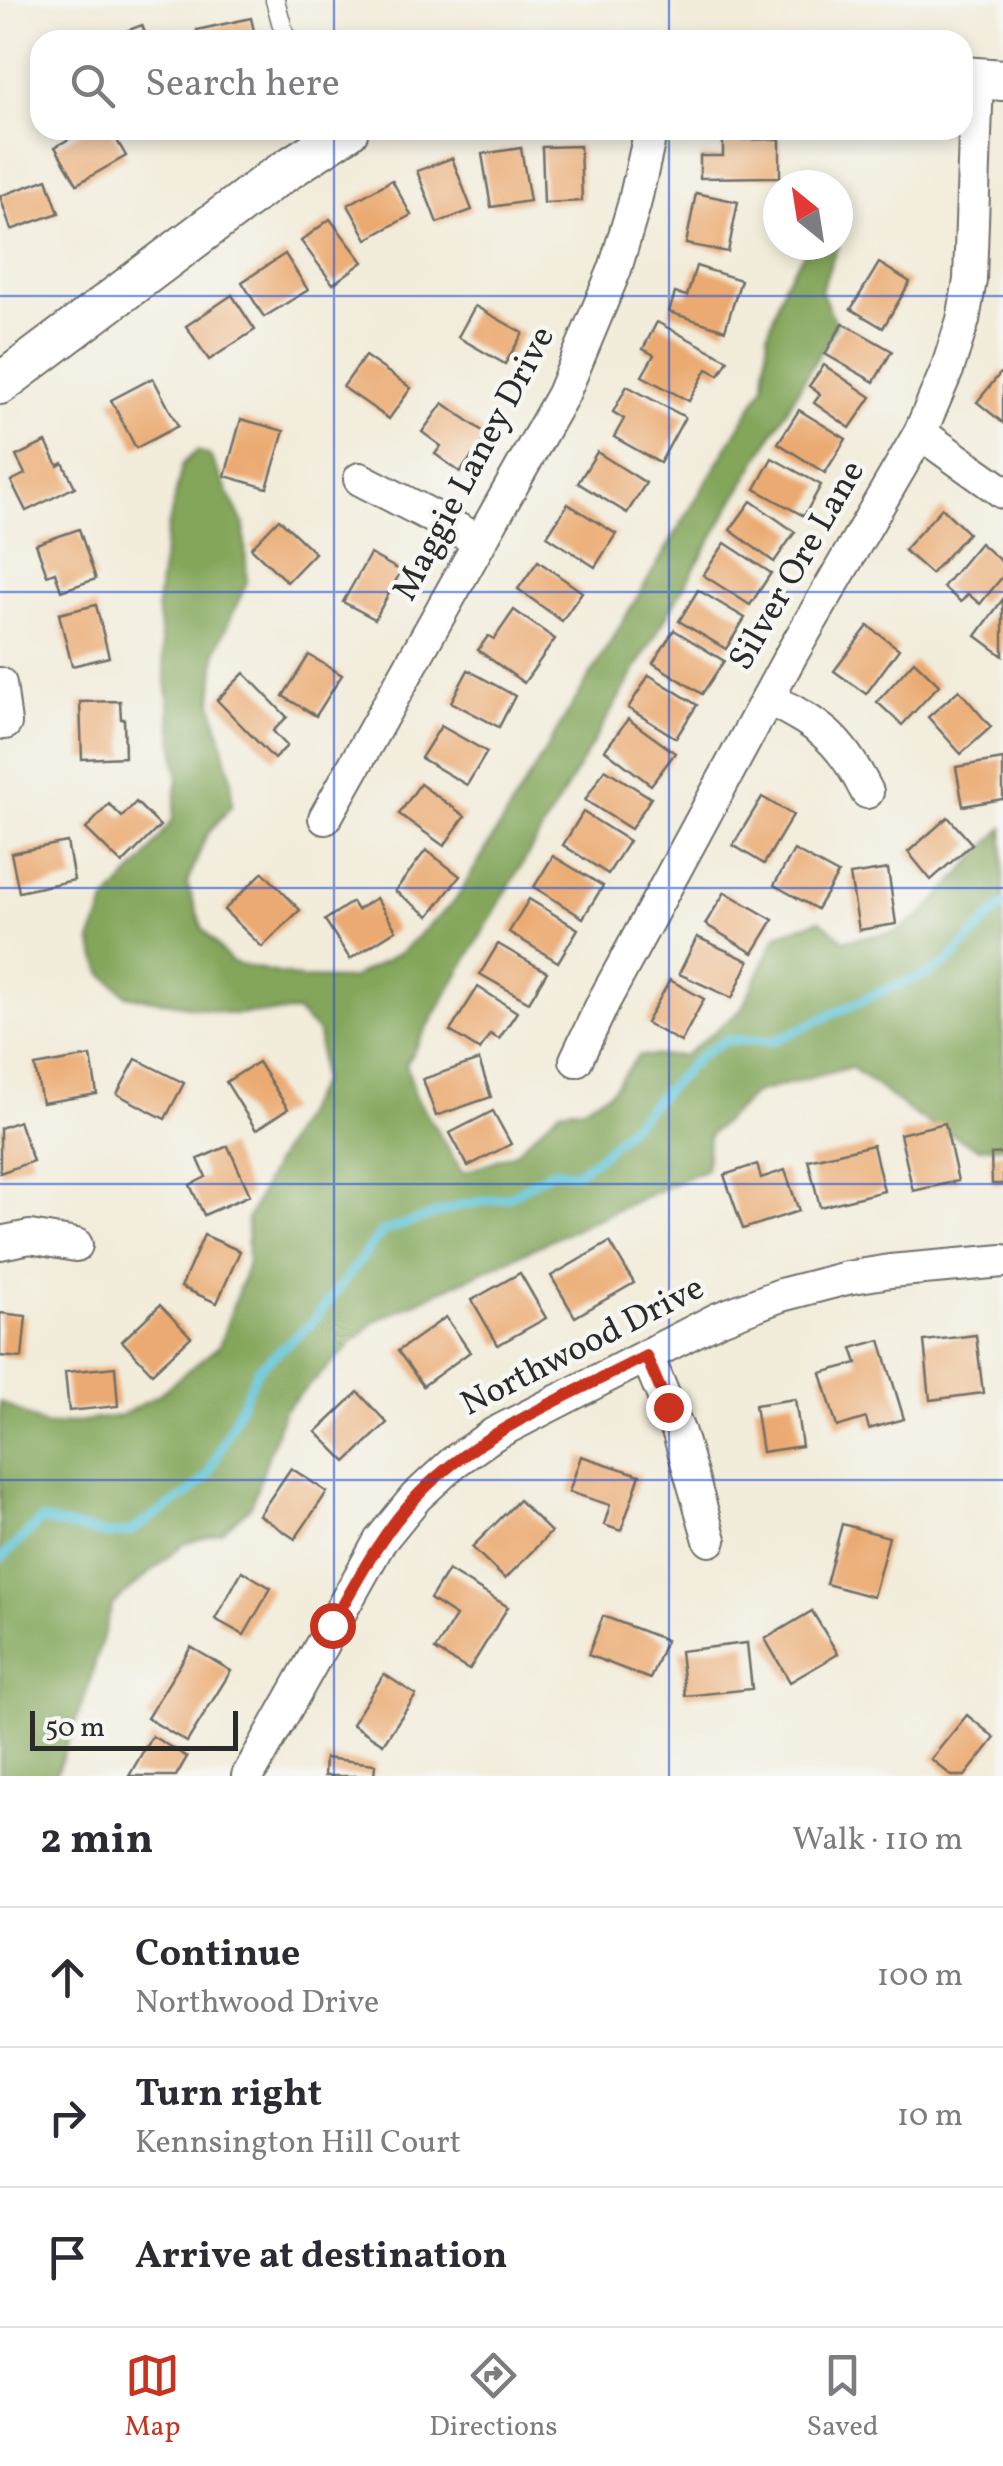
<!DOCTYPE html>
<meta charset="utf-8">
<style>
:root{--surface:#fff;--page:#f7f7f7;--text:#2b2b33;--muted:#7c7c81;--line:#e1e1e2;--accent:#c8321e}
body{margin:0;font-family:Vollkorn,serif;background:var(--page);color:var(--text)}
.compass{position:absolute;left:763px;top:170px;width:90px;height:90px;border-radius:50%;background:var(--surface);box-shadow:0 5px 15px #0003;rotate:330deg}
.scale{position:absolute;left:30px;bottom:25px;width:208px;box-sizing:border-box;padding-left:10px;border:5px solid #2b2b2b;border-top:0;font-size:28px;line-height:35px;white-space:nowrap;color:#2b2b2b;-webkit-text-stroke:8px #f6f6f2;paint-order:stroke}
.stop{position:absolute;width:30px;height:30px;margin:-22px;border:8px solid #c8321e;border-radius:50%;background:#fff}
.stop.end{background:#c8321e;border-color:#fff;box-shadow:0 2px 10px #0008}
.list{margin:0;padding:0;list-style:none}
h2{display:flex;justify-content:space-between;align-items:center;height:130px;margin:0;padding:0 40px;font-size:42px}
h2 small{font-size:32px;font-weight:400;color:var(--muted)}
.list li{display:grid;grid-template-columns:65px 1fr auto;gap:30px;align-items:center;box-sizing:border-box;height:140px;padding:0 40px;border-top:2px solid var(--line)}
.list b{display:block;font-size:38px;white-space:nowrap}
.list p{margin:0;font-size:32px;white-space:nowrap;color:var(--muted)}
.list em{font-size:32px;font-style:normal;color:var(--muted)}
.icon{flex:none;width:55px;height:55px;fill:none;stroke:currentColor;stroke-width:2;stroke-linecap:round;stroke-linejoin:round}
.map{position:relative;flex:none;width:1003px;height:1776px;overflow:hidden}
.search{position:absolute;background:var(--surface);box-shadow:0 5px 15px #0003;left:30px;right:30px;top:30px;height:110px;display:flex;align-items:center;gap:25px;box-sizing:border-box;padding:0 35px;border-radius:30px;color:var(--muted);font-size:38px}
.sheet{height:550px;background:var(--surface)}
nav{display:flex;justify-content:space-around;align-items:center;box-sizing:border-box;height:140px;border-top:2px solid var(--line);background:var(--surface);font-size:28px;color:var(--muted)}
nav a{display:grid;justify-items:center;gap:5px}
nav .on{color:var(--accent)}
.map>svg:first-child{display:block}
</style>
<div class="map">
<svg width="1003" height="1776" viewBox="0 0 1003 1776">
<rect width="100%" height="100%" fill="#f6f6f2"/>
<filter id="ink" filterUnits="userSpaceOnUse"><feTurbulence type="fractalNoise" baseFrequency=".01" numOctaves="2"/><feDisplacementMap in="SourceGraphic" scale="20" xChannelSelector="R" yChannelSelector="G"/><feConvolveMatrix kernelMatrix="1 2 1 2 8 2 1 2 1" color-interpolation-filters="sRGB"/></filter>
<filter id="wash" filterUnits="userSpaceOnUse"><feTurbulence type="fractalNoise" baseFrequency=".0048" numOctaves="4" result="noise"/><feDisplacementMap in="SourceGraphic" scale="40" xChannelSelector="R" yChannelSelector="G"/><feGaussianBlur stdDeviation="2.25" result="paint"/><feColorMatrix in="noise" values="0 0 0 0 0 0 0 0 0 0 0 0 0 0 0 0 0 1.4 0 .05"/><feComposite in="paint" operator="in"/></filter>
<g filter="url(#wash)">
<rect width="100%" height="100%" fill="#f2ecda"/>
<path fill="#83a65a" stroke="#576842" stroke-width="2.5" d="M 810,245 L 838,245 L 821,290 L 836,325 L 406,1064 L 416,1097 L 463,1173 L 515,1153 L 560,1110 L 583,1107 L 611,1091 L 638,1056 L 685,1055 L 741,1010 L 777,935 L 820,920 L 844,940 L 896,932 L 924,913 L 1003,828 L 1003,1146 L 978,1148 L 922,1120 L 851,1067 L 755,1093 L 709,1135 L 706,1169 L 375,1321 L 284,1410 L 251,1506 L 222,1532 L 183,1544 L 112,1605 L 86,1694 L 55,1776 L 0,1776 L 0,1402 L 47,1426 L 120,1416 L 158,1395 L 219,1346 L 248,1263 L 247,1221 L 273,1166 L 321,1081 L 319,1033 L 297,1012 L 232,1014 L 126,995 L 102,973 L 91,941 L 106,902 L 145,859 L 173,819 L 178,778 L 157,606 L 165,542 L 182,465 L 197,451 L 210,456 L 244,525 L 247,582 L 216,650 L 212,702 L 231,778 L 232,805 L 206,836 L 187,884 L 203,929 L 231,962 L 300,978 L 350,979 L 401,952 L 455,901 L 764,386 L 768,333 L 785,282 Z"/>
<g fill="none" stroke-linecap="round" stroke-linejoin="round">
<path stroke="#5ec6db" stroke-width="9" d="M 0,1560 L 41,1520 L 108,1535 L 130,1532 L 191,1492 L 208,1475 L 258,1369 L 312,1323 L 382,1232 L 463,1205 L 509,1197 L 552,1171 L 576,1173 L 601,1155 L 700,1056 L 726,1040 L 774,1041 L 887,989 L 927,975 L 947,963 L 1003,905"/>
</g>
<g id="blocks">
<g fill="#ebaa71">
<path d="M 251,18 L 256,40 L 200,40 L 197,30 Z"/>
<path d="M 142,25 L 148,40 L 102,40 Z"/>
<path d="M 85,130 L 111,130 L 126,156 L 77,184 L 55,147 Z"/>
<path d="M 780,139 L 780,177 L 700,178 L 700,156 L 723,156 L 723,140 Z"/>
<path d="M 580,146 L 582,201 L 544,203 L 542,147 Z"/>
<path d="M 521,148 L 530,201 L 491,207 L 482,154 Z"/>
<path d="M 452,158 L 472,210 L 437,223 L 417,171 Z"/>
<path d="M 47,179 L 59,213 L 11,230 L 0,196 Z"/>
<path d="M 392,180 L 411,215 L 367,239 L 348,205 Z"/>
<path d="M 696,193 L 738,202 L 728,252 L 686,244 Z"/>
<path d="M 330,219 L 363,262 L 333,284 L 301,241 Z"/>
<path d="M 285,254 L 308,290 L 264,317 L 242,282 Z"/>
<path d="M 879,263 L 910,282 L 883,328 L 851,309 Z"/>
<path d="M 696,266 L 741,280 L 725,330 L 669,312 L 675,293 L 687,296 Z"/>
<path d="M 232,295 L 255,330 L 209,360 L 186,326 Z"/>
<path d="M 475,306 L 523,333 L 505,364 L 458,337 Z"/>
<path d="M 657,322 L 728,360 L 719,375 L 707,369 L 689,401 L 642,376 L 654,355 L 643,349 Z"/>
<path d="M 843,323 L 892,351 L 874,382 L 825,354 Z"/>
<path d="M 365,356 L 411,388 L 389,419 L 343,387 Z"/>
<path d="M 824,365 L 871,397 L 850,428 L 814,403 L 820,394 L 809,386 Z"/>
<path d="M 1003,370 L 1003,423 L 977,402 Z"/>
<path d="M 153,378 L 178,426 L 136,448 L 111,400 Z"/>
<path d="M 627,386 L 685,417 L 660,463 L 614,437 L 624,419 L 613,412 Z"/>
<path d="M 443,403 L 488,435 L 460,472 L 435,454 L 441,446 L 422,432 Z"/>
<path d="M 799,410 L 846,439 L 825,473 L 778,443 Z"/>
<path d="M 241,419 L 284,431 L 267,488 L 225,476 Z"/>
<path d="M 46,442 L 58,466 L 63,463 L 75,487 L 26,511 L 11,481 L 25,474 L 16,456 Z"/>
<path d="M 597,452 L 646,483 L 627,513 L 578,483 Z"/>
<path d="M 772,458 L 821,485 L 804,516 L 755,489 Z"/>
<path d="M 751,501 L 795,532 L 774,562 L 730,530 Z"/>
<path d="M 568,504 L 616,534 L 595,567 L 547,536 Z"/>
<path d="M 942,508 L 968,533 L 931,574 L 904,550 Z"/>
<path d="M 279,519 L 315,553 L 287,582 L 251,548 Z"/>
<path d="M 79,529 L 96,579 L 61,591 L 55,572 L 47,575 L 36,544 Z"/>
<path d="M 725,543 L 771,573 L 750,605 L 703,575 Z"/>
<path d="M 980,543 L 1003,563 L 1003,576 L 980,604 L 968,594 L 961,602 L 943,587 Z"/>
<path d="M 370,554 L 401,571 L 375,619 L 343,602 Z"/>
<path d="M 538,561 L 582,592 L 562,621 L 518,589 Z"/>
<path d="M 698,590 L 745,618 L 726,649 L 679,621 Z"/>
<path d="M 1003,599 L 1003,656 L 976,636 Z"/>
<path d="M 96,605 L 109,657 L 72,666 L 59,614 Z"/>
<path d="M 514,610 L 555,639 L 524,683 L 478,650 L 488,636 L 494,639 Z"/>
<path d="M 868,626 L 899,649 L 866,694 L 834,671 Z"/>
<path d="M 674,630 L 724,661 L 702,694 L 653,663 Z"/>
<path d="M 309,655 L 342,675 L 316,716 L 283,696 Z"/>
<path d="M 914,661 L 939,685 L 902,725 L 877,702 Z"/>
<path d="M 468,670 L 515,696 L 499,727 L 451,702 Z"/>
<path d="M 244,673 L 287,717 L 273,731 L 287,746 L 274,759 L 217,700 Z"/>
<path d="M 649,675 L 697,705 L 676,738 L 628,708 Z"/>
<path d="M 959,690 L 991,727 L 961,754 L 928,717 Z"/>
<path d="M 120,701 L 121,719 L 124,719 L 125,757 L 82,759 L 80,702 Z"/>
<path d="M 628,719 L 675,753 L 651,785 L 605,750 Z"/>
<path d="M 441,726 L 487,752 L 467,785 L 421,758 Z"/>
<path d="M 1003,759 L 1003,799 L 963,806 L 956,767 Z"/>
<path d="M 605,769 L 651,798 L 631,829 L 585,800 Z"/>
<path d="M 420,784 L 465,816 L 444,846 L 399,814 Z"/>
<path d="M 762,797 L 793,815 L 764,864 L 733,845 Z"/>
<path d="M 136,802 L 160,826 L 122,864 L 86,829 L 109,804 L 122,817 Z"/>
<path d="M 583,812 L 629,841 L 608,874 L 563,845 Z"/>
<path d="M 948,817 L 972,844 L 931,880 L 908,852 Z"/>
<path d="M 67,842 L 74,880 L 19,892 L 11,853 Z"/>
<path d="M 426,850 L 460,876 L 429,916 L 395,891 Z"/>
<path d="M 794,850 L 838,874 L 817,909 L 774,885 Z"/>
<path d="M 553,856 L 603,886 L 583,918 L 534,887 Z"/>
<path d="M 888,869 L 896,924 L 859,930 L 850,875 Z"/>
<path d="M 263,872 L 300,910 L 262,947 L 224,910 Z"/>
<path d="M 725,892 L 773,920 L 753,953 L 705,924 Z"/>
<path d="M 376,898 L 396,930 L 350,959 L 325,920 L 352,902 L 357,910 Z"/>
<path d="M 529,899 L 578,929 L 558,962 L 509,932 Z"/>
<path d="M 697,937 L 749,961 L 732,998 L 679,974 Z"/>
<path d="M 498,944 L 547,972 L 529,1002 L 480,974 Z"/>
<path d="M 670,980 L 704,999 L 681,1042 L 646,1023 Z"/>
<path d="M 478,987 L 517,1012 L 499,1039 L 490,1034 L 480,1050 L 450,1031 Z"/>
<path d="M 91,1056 L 97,1094 L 42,1103 L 35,1066 Z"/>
<path d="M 136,1059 L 184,1083 L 165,1119 L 117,1094 Z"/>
<path d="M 479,1060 L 491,1097 L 436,1116 L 423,1079 Z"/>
<path d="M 258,1062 L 288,1109 L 256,1130 L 226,1082 Z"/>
<path d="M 493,1111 L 511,1144 L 468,1166 L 450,1133 Z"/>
<path d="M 19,1121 L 33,1161 L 0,1173 L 0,1128 Z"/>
<path d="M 945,1123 L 958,1181 L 913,1191 L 900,1134 Z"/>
<path d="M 873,1145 L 884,1191 L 820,1207 L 808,1160 Z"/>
<path d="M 228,1146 L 250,1195 L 204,1215 L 190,1185 L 206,1177 L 198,1159 Z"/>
<path d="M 1003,1153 L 1003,1184 L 992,1184 L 991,1154 Z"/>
<path d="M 757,1164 L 761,1178 L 785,1170 L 799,1211 L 743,1229 L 724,1175 Z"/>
<path d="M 204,1235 L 240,1251 L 217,1303 L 181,1287 Z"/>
<path d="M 610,1242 L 634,1283 L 575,1317 L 551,1276 Z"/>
<path d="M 520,1273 L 546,1318 L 498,1345 L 472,1300 Z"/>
<path d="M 160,1305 L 191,1337 L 152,1373 L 122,1341 Z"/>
<path d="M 0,1313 L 26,1316 L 22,1358 L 0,1356 Z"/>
<path d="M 446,1317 L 470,1352 L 423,1386 L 398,1351 Z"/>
<path d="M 976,1335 L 983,1393 L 930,1400 L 924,1341 Z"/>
<path d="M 880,1340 L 904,1419 L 869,1429 L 866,1418 L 837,1427 L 821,1373 L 857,1363 L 852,1348 Z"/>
<path d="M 115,1367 L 118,1406 L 69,1411 L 65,1372 Z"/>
<path d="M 358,1392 L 387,1423 L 346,1462 L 316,1432 Z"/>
<path d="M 795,1399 L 802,1446 L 762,1452 L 755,1405 Z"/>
<path d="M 581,1456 L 640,1475 L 621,1531 L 604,1525 L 610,1505 L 569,1492 Z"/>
<path d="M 291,1468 L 327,1492 L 295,1539 L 259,1515 Z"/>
<path d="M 519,1500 L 551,1532 L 505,1579 L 472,1547 Z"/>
<path d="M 842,1524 L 889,1537 L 873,1597 L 826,1584 Z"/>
<path d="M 448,1570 L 508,1607 L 469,1670 L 435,1650 L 456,1616 L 430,1599 Z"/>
<path d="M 242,1571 L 271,1588 L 244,1635 L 215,1619 Z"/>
<path d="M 812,1611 L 838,1654 L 790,1682 L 765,1639 Z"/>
<path d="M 603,1616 L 666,1640 L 650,1679 L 588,1655 Z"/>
<path d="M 747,1643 L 752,1689 L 685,1696 L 680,1651 Z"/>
<path d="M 191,1647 L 231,1671 L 187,1742 L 147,1718 Z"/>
<path d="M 384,1674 L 416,1695 L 383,1744 L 352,1724 Z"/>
<path d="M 967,1715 L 995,1738 L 965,1776 L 952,1776 L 931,1759 Z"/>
<path d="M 152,1736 L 187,1757 L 176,1776 L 129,1776 Z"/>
<path d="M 325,1758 L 375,1764 L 374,1776 L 324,1776 Z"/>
</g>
</g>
</g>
<g filter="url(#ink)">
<use href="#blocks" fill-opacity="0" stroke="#716f68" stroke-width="2.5"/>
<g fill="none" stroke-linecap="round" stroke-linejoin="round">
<defs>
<path id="service" d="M 275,0 L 286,40"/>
<g id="minor">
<path d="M 920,433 L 1003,492"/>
<path d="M 360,479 L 480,541"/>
<path d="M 0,684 L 5,723"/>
<path d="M 768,698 C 821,726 840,738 867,792"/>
<path d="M 325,818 L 563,394 L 615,269 L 634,205 L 648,143 L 649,130"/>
<path d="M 576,1060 L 604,1001 L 791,655 L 920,433 L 947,370 L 963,320 L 970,280 L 977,78"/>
<path d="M 0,1243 L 30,1237 L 76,1245"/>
<path d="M 647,1356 L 679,1433 L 710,1540"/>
<path d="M 248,1776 L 380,1541 L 416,1497 L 454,1462 L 494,1434 L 718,1319 L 781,1295 L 847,1278 L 890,1271 L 1003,1261"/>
</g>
<g id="tertiary">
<path d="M 963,77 L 1003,80"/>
<path d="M 0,384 L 270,181 L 348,130"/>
</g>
</defs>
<use href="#service" stroke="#716f68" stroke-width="21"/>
<use href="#minor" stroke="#716f68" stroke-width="36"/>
<use href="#tertiary" stroke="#716f68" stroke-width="44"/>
<use href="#service" stroke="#fff" stroke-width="18"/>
<use href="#minor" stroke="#fff" stroke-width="32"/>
<use href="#tertiary" stroke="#fff" stroke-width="40"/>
</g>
</g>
<g fill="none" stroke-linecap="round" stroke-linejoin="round" filter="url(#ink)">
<path stroke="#c8321e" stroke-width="12" d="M 332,1625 C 357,1580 381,1534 417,1496 C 479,1431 567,1397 646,1356 L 668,1407"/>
</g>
<path fill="none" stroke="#1d4ed8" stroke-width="2.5" stroke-opacity="0.55" d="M 334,0 L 334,40M 669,0 L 669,40M 334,130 L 334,1776M 669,130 L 669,1776M 0,296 L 1003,296M 0,592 L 1003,592M 0,888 L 1003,888M 0,1184 L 1003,1184M 0,1480 L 1003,1480"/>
<g text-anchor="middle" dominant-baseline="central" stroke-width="9" stroke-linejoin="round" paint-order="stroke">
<g font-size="35" fill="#2b2b2b" stroke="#f6f6f2">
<text transform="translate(475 464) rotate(-62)">Maggie Laney Drive</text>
<text transform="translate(798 566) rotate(-60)">Silver Ore Lane</text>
<text transform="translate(583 1347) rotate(-27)">Northwood Drive</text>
</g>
</g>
</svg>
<svg class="compass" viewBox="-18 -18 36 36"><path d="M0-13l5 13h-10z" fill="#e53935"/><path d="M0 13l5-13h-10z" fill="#7c7c81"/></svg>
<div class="scale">50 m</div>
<div class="stop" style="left:332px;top:1625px"></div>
<div class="stop end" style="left:668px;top:1407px"></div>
<div class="search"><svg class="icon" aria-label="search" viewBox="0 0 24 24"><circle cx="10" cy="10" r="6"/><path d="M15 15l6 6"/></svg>Search here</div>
</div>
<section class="sheet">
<h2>2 min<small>Walk · 110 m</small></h2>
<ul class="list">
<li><svg class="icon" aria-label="ahead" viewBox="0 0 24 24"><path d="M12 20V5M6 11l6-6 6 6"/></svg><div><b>Continue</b><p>Northwood Drive</p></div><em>100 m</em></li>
<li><svg class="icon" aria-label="right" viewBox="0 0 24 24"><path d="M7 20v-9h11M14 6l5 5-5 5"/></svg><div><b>Turn right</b><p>Kennsington Hill Court</p></div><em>10 m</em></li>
<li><svg class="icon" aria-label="arrive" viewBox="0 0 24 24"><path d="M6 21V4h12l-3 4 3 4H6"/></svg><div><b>Arrive at destination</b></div></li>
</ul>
</section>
<nav>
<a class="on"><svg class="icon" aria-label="map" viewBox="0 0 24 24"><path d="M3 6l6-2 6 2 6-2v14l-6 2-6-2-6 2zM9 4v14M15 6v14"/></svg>Map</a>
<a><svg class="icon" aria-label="directions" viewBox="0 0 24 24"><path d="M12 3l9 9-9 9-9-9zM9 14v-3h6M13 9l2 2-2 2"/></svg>Directions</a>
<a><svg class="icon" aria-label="saved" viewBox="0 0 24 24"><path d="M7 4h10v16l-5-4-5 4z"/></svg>Saved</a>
</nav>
